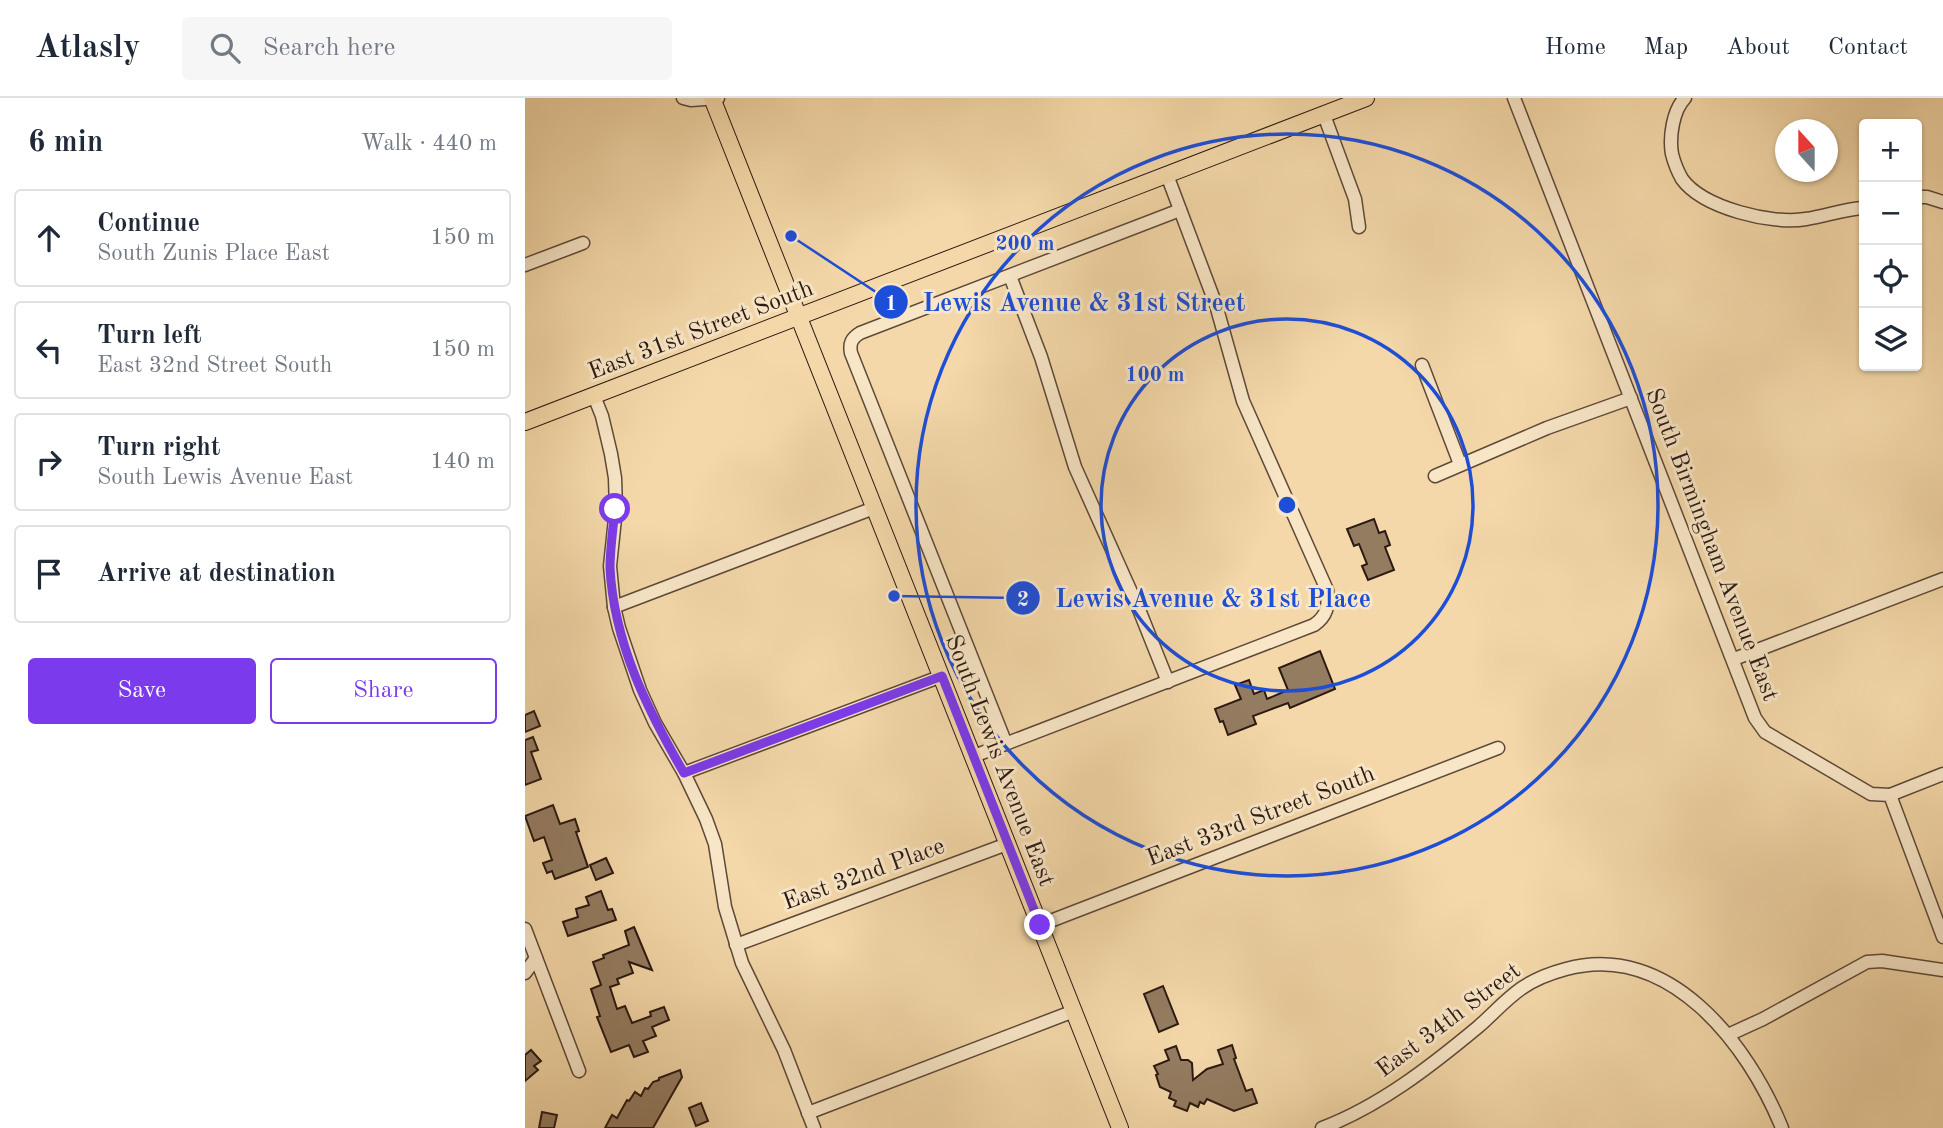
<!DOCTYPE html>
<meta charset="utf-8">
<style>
:root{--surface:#fff;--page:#f6f6f7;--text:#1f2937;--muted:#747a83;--line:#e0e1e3;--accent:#7c3aed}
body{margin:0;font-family:"Old Standard TT",serif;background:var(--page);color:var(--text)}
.controls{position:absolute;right:21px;top:21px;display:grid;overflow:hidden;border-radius:7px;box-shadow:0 2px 5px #0004}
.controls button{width:63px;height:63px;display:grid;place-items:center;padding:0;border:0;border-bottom:2px solid var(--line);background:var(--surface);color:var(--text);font:35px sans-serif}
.compass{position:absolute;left:1250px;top:21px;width:63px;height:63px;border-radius:50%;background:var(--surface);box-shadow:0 2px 5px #0004;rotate:339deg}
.stop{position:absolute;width:21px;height:21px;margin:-16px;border:5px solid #7c3aed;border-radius:50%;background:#fff}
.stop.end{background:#7c3aed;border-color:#fff;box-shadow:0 2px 7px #0008}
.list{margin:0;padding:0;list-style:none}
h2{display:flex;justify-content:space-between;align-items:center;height:91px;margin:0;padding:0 28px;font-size:30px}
h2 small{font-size:23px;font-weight:400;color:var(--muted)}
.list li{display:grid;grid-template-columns:46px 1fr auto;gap:21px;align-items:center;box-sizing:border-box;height:98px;margin:0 14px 14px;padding:0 14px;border:2px solid var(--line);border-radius:7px}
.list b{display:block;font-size:26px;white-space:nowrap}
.list p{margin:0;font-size:23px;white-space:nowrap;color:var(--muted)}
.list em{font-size:23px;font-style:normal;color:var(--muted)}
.actions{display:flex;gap:14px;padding:21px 28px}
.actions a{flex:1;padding:16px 0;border:2px solid var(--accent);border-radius:7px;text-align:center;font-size:24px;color:var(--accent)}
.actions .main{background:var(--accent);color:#fff}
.icon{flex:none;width:38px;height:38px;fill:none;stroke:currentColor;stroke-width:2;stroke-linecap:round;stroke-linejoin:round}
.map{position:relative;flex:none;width:1418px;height:1030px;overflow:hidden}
header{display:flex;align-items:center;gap:42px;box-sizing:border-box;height:98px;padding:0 35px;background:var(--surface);border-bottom:2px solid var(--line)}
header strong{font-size:33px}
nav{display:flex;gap:38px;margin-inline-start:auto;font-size:24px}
.search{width:490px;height:63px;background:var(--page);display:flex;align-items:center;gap:18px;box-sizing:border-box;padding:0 24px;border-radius:7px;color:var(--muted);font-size:26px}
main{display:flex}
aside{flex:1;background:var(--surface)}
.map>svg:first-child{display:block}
</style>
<header>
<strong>Atlasly</strong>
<div class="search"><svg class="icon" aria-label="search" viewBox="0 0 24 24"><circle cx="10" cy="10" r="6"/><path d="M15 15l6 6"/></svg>Search here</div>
<nav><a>Home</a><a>Map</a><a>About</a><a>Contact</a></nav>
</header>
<main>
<aside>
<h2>6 min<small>Walk · 440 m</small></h2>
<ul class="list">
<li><svg class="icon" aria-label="ahead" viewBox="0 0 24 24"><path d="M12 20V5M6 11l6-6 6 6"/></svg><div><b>Continue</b><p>South Zunis Place East</p></div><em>150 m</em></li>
<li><svg class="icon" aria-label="left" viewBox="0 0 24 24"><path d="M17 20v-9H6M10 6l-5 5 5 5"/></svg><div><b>Turn left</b><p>East 32nd Street South</p></div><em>150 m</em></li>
<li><svg class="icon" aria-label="right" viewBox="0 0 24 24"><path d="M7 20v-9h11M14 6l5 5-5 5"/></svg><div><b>Turn right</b><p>South Lewis Avenue East</p></div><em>140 m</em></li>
<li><svg class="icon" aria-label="arrive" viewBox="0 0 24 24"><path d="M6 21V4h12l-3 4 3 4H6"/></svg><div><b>Arrive at destination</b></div></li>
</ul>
<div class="actions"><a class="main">Save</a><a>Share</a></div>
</aside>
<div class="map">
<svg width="1418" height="1030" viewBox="0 0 1418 1030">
<rect width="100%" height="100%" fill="#f4d8a9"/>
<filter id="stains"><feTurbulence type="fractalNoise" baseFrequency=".00286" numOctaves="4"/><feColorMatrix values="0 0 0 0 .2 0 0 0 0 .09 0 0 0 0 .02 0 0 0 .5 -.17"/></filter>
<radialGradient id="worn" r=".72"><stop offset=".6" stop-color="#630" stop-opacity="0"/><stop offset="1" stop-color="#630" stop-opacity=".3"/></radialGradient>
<g fill="#947c61" stroke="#2b1913" stroke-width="2">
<path d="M 849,421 L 854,435 L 860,433 L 865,447 L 860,449 L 869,472 L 843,482 L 837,468 L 842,466 L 834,446 L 829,448 L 822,431 Z"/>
<path d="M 795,553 L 810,591 L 765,610 L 763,605 L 728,618 L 731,626 L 703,637 L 698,623 L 695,624 L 690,611 L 716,601 L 710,587 L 724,582 L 729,596 L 739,592 L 742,601 L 763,592 L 754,570 Z"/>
<path d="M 9,613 L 15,628 L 0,634 L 0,617 Z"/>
<path d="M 8,639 L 13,652 L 6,654 L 16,681 L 0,687 L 0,642 Z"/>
<path d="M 28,707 L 35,726 L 50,721 L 54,733 L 51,734 L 63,769 L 30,781 L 27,773 L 22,775 L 18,765 L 27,762 L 19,739 L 9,743 L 0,718 Z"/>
<path d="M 81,760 L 88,775 L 71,782 L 65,767 Z"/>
<path d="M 76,793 L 83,812 L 87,811 L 91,822 L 43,838 L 38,824 L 53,819 L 51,811 L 64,807 L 61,799 Z"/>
<path d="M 109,829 L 127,872 L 104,864 L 108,875 L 92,881 L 94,886 L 85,889 L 92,911 L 100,908 L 107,925 L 126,918 L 125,914 L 139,909 L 144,922 L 127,929 L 131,938 L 118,943 L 123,954 L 109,959 L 104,947 L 86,954 L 72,919 L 75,918 L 66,891 L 76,887 L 68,864 L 79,860 L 78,857 L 104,847 L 100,833 Z"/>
<path d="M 638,888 L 653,926 L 634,934 L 619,896 Z"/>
<path d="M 707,947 L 711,960 L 709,961 L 721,993 L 727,991 L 732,1005 L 709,1013 L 682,1001 L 679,1006 L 675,1004 L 673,1009 L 665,1005 L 662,1013 L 649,1008 L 651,1003 L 644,1000 L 646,994 L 635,989 L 631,977 L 633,976 L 629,968 L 644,962 L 640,952 L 651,948 L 656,962 L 663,962 L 667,965 L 668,982 L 682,971 L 698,966 L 693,952 Z"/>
<path d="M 6,952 L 16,963 L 9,968 L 13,972 L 0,983 L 0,957 Z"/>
<path d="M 155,972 L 157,979 L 128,1030 L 80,1030 L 87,1017 L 92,1020 L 102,1002 L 104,1003 L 110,994 L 116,998 L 120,990 L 123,991 L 128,984 L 134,982 L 134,980 Z"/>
<path d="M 176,1005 L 183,1023 L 171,1028 L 164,1010 Z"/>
<path d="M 17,1014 L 32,1017 L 29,1030 L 14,1030 Z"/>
</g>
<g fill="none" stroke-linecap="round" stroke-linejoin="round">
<defs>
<g id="minor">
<path d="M 158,0 L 166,2 L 193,0"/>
<path d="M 989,0 L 1230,620 L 1240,634 L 1346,696 L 1365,697 L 1418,839"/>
<path d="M 1160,0 C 1148,12 1144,39 1147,56 C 1149,64 1153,74 1157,81 C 1178,110 1247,127 1281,121 C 1301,118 1319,111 1339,110"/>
<path d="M 799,17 L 830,101 L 834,129"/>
<path d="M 1392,99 L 1402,99 L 1418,104"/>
<path d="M 0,167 L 58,145"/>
<path d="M 485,178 L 516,259 L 550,369 L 615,514 L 643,584"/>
<path d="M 897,267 L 935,366"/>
<path d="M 69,298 L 77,318 L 86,356 L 90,380 L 91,411 L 85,468 L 89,509 L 94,530 L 115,592 L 130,625 L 159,675 L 181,721 L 190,746 L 200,809 L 217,865 L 259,952 L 289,1030"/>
<path d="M 910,378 L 1022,330 L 1106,300"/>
<path d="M 89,509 L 349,410"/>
<path d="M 1209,561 L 1418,481"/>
<path d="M 481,646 L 326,255 C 324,245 327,240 335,235 L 655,112"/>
<path d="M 449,658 L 789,527 C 802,518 804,508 802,492 L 718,303 L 691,207 L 642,77"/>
<path d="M 159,675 L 417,578"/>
<path d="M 1365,697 L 1418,676"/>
<path d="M 515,827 L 973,650"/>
<path d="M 0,831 L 54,973"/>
<path d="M 211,847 L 482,746"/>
<path d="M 0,875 L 11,860"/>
<path d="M 1203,937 L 1238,921 L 1342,864 L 1357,863 L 1418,872"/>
<path d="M 283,1015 L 549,913"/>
<path d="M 797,1030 C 855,1008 906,968 953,929 C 968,916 981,901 997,890 C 1010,881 1026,875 1041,871 C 1144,843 1223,946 1257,1030"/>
</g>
<g id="major">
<path d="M 187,0 L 595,1030"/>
<path d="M 0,324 L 841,0"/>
</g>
</defs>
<use href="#minor" stroke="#5d4938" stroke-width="15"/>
<use href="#major" stroke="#2b1913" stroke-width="18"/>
<use href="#minor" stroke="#f8e6c7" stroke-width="12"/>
<use href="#major" stroke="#f4d8a9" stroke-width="16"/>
</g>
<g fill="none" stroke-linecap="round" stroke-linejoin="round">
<path stroke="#7c3aed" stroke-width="9" d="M 90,411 C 88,431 85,451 85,470 C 89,545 122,611 159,675 L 417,578 L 515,827"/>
</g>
<g fill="none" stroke="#1d4ed8" stroke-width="3.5">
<circle cx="762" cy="407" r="186"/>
<circle cx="762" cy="407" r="371"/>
</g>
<g text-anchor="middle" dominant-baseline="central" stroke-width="6" stroke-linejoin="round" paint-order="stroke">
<g font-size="24" fill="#2b1913" stroke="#f8e6c7">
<text transform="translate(176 233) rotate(-21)">East 31st Street South</text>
<text transform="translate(1186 447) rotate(69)">South Birmingham Avenue East</text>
<text transform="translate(474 663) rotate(69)">South Lewis Avenue East</text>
<text transform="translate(736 719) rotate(-21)">East 33rd Street South</text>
<text transform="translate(339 777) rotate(-20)">East 32nd Place</text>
<text transform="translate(924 923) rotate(-37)">East 34th Street</text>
</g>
</g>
<circle cx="762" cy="407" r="10" fill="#1d4ed8" stroke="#f8e6c7" stroke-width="3.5"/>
<g font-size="21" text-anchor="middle" font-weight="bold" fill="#1d4ed8" stroke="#f8e6c7" stroke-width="6" stroke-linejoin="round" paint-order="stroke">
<text x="500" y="152">200 m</text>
<text x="630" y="283">100 m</text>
</g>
<path fill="none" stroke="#1d4ed8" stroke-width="2.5" d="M266 138L366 204M369 498L498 500"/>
<g fill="#1d4ed8" stroke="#f8e6c7" stroke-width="2.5">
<circle cx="266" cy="138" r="7"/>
<circle cx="369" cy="498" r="7"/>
<circle cx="366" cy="204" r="18"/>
<circle cx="498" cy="500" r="18"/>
</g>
<g font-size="21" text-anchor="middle" font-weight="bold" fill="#fff">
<text x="366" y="212">1</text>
<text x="498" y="508">2</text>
</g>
<g font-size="26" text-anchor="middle" font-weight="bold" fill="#1d4ed8" stroke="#f8e6c7" stroke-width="6" stroke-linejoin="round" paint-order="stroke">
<text x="559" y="213">Lewis Avenue &amp; 31st Street</text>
<text x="688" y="509">Lewis Avenue &amp; 31st Place</text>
</g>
<rect width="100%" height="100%" filter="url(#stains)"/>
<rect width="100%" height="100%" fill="url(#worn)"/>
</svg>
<div class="controls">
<button>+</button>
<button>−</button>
<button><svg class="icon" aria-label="locate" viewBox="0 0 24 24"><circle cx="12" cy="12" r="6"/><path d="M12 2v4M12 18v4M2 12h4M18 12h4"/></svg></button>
<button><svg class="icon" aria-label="layers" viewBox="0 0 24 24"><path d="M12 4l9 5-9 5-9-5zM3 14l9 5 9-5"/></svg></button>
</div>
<svg class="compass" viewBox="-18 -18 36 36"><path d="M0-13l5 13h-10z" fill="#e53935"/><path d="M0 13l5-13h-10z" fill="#747a83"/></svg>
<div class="stop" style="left:90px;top:411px"></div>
<div class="stop end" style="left:515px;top:827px"></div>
</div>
</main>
